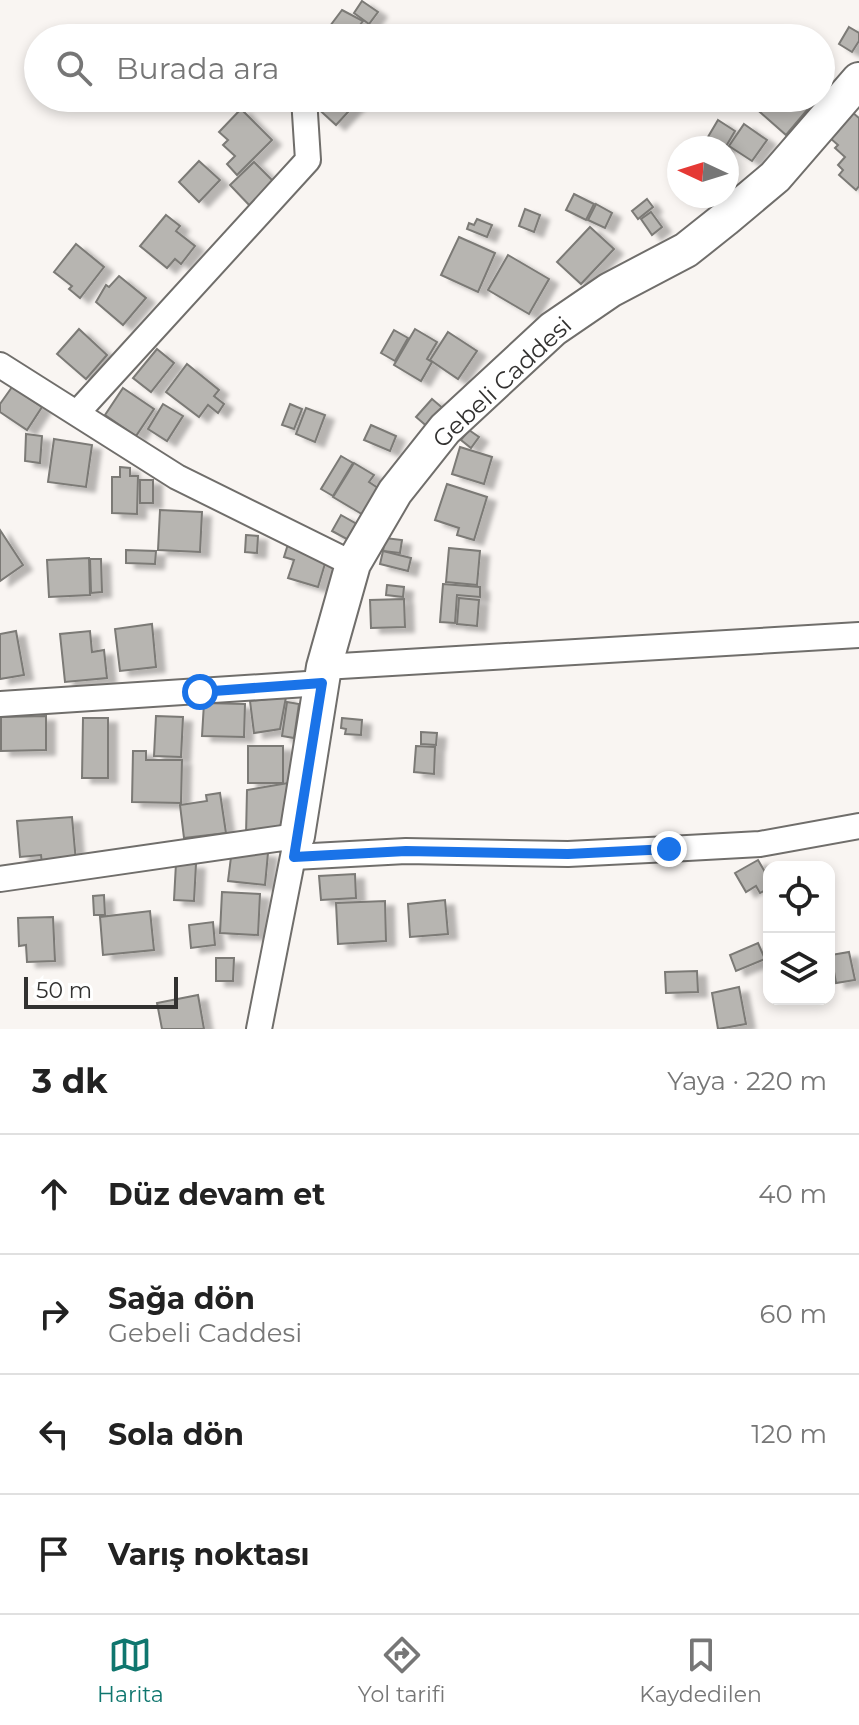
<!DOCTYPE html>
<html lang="tr">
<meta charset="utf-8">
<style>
:root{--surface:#fff;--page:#f6f6f6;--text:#222;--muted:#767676;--line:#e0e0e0;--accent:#0f766e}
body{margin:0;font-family:Montserrat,sans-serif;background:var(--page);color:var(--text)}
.controls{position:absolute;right:24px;bottom:24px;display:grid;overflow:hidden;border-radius:16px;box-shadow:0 4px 12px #0003}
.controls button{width:72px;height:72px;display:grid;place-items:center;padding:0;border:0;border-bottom:2px solid var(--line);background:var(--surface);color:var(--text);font:40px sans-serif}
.compass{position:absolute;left:667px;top:136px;width:72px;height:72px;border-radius:50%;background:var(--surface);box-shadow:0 4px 12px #0003;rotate:274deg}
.scale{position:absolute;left:24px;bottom:20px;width:154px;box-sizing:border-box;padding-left:8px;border:4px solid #323130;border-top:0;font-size:22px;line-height:28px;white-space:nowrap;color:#323130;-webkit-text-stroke:6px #fff;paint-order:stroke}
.stop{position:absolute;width:24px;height:24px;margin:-18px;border:6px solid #1a73e8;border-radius:50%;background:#fff}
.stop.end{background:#1a73e8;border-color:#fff;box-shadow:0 2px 8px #0008}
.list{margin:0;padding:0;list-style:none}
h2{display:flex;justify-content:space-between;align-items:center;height:104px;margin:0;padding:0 32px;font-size:34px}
h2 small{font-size:26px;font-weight:400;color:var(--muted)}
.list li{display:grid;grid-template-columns:52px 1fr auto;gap:24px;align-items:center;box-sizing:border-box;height:120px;padding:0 32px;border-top:2px solid var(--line)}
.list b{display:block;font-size:30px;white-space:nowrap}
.list p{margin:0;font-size:26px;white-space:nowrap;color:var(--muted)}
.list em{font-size:26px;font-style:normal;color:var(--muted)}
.icon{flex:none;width:44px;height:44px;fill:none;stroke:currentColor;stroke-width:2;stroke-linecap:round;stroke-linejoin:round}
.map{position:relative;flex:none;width:859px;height:1029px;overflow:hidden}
.search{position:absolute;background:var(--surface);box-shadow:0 4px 12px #0003;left:24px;right:24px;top:24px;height:88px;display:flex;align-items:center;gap:20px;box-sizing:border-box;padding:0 28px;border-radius:44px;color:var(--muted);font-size:30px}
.sheet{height:584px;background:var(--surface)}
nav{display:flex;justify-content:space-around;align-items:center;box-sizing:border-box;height:112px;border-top:2px solid var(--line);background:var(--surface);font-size:22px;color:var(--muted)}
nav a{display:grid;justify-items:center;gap:4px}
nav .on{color:var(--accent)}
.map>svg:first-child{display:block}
</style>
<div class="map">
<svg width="859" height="1029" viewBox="0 0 859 1029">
<defs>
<filter id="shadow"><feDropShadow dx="9" dy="5" stdDeviation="2" flood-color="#0004"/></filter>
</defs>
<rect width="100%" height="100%" fill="#f9f5f2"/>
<g fill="#b7b5b1" stroke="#7b7a76" stroke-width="2" filter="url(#shadow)">
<path d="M 362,1 L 378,12 L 369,24 L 354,13 Z"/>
<path d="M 342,10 L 363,21 L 351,37 L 353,38 L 321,38 Z"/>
<path d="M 849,27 L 859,33 L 859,41 L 852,52 L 839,44 Z"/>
<path d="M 320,98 L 361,98 L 336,125 L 314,105 Z"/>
<path d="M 760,98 L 807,98 L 813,103 L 786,135 L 753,106 Z"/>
<path d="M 241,109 L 272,140 L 237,175 L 227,164 L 235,156 L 223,145 L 228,140 L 219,132 Z"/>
<path d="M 852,112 L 859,118 L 859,186 L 856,190 L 839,175 L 843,170 L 838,165 L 845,157 L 835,148 L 838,145 L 830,138 Z"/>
<path d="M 718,120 L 735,131 L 725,148 L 704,148 L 702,147 Z"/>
<path d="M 744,124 L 767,140 L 752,161 L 729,146 Z"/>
<path d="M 199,161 L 220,180 L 199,202 L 179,182 Z"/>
<path d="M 254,162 L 276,184 L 252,208 L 230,185 Z"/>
<path d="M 574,194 L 594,204 L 586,220 L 566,210 Z"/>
<path d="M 647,199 L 653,207 L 638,219 L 632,211 Z"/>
<path d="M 596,204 L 612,213 L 605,228 L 588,220 Z"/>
<path d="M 525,209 L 540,215 L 534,232 L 519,226 Z"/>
<path d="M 651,212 L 662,227 L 652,235 L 641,219 Z"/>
<path d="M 166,215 L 180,226 L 176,231 L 195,246 L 181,264 L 175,259 L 167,268 L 140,246 Z"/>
<path d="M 477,219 L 492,225 L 487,237 L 467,229 L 469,223 L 474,225 Z"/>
<path d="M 590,227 L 614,249 L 581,284 L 557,262 Z"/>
<path d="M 459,237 L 495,253 L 478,292 L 441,275 Z"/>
<path d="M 76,244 L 104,267 L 80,298 L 69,289 L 72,286 L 54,272 Z"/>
<path d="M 508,255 L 549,279 L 529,314 L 488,290 Z"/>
<path d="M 119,276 L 146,298 L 123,325 L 96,302 L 106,285 L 109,287 Z"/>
<path d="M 79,329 L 107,355 L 86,379 L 57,354 Z"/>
<path d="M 415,329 L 437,342 L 427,359 L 432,362 L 421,381 L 394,365 Z"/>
<path d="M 394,330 L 408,338 L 395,361 L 381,353 Z"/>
<path d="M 448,332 L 477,351 L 458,379 L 430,360 Z"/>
<path d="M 157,349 L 174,363 L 151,392 L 133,378 Z"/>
<path d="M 187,364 L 219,390 L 214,396 L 224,404 L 218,413 L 208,405 L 199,417 L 166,392 Z"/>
<path d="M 12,387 L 42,407 L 27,430 L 0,412 L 0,404 Z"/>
<path d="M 123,388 L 154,409 L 136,436 L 105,415 Z"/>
<path d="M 432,399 L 445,410 L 429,428 L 416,417 Z"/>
<path d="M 163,404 L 183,416 L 167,441 L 148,429 Z"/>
<path d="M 290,404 L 302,409 L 294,429 L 282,425 Z"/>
<path d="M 306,408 L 325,415 L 315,442 L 296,434 Z"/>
<path d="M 371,425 L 396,436 L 390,451 L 364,440 Z"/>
<path d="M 469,430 L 479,437 L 471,448 L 461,440 Z"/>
<path d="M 26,434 L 42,436 L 40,463 L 25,461 Z"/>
<path d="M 54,439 L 92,445 L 86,487 L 48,482 Z"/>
<path d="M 460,447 L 492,457 L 484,484 L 452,474 Z"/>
<path d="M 341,456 L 353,463 L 333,496 L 321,489 Z"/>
<path d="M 354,463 L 374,475 L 369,482 L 381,490 L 365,516 L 333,497 Z"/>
<path d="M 120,467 L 130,468 L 130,476 L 138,476 L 137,514 L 112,513 L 112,477 L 120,477 Z"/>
<rect x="140" y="480" width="13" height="23"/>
<path d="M 447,484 L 487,497 L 474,540 L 457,535 L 459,528 L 435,520 Z"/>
<path d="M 160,510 L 202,512 L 200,552 L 158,550 Z"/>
<path d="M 341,515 L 362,527 L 354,543 L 332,531 Z"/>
<path d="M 0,530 L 23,565 L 0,581 Z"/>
<path d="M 246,535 L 258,536 L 257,553 L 245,552 Z"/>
<path d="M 385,538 L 402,540 L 400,553 L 383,551 Z"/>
<path d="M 288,544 L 327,557 L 318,587 L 288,578 L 294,560 L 284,557 Z"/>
<path d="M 449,548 L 480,551 L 477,585 L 446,582 Z"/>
<path d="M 126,550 L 156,551 L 155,564 L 126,563 Z"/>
<path d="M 383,551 L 411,558 L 408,571 L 380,564 Z"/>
<path d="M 89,558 L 90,595 L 49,597 L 47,560 Z"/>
<path d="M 90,559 L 101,559 L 102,592 L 91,593 Z"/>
<path d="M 443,584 L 480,587 L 480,597 L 457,595 L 455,623 L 440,622 Z"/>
<path d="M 387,585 L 404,587 L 403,597 L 386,595 Z"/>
<path d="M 459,598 L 479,600 L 477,626 L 457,624 Z"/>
<path d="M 404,599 L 405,627 L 371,628 L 370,600 Z"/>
<path d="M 152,624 L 156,667 L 120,671 L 115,629 Z"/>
<path d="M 16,631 L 24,675 L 0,679 L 0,634 Z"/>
<path d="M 90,631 L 92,652 L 104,650 L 107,678 L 65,682 L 60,634 Z"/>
<path d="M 286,697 L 280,729 L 254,733 L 250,701 Z"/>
<path d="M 287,702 L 299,704 L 294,738 L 282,736 Z"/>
<path d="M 204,703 L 245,704 L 244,737 L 202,736 Z"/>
<path d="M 46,716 L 46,750 L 1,751 L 1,717 Z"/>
<path d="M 156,716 L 183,717 L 181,757 L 154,756 Z"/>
<path d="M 83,718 L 108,718 L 108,778 L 82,778 Z"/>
<path d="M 342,718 L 362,720 L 361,735 L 345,734 L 346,729 L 341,728 Z"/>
<path d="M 421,732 L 437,733 L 436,745 L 421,744 Z"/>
<rect x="248" y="746" width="35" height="37"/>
<path d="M 416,746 L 435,747 L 434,774 L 414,772 Z"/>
<path d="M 133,751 L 146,751 L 146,760 L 182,760 L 181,803 L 132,802 Z"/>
<path d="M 288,783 L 281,827 L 246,835 L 247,790 Z"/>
<path d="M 220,793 L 226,833 L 184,838 L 180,805 L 207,801 L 206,795 Z"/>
<path d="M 72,817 L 76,862 L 42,865 L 41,855 L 20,857 L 17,821 Z"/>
<path d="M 232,849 L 268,853 L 265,885 L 228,881 Z"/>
<path d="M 758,860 L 769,879 L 769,888 L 760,893 L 756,886 L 746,892 L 735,873 Z"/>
<path d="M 176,863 L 196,864 L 194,901 L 174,900 Z"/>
<path d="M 355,874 L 356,898 L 321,900 L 319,876 Z"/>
<path d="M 222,892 L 260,894 L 258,935 L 220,933 Z"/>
<path d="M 104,895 L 105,915 L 94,915 L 93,896 Z"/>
<path d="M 445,900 L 448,934 L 410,937 L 408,904 Z"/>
<path d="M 385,901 L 386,941 L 338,944 L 336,903 Z"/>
<path d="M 150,911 L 154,950 L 103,955 L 100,917 Z"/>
<path d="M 53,917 L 55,961 L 27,962 L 26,945 L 19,946 L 18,918 Z"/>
<path d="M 213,922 L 215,945 L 191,948 L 189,925 Z"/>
<path d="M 758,943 L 765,959 L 736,971 L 730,955 Z"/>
<path d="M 849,952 L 855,980 L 836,983 L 831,955 Z"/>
<path d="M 216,958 L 234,958 L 233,981 L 216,981 Z"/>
<path d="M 697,971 L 698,992 L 666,993 L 665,972 Z"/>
<path d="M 739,987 L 746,1024 L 718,1029 L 712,993 Z"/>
<path d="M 198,995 L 204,1029 L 162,1029 L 157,1003 Z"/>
</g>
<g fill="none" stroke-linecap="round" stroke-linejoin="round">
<defs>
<g id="street">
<path d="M 0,365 L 177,477 L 353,564"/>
<path d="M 77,413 L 308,160 L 304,98"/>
<path d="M 324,667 L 859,635"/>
<path d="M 0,704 L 322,683"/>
<path d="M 294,857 L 406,851 L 568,854 L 669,849 L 760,844 L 859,826"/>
<path d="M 0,879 L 297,836 L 259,1029"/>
</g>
<path id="secondary" d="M 297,836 L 324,667 L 353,564 L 395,492 L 445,429 L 553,329 L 610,290 L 686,250 L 725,219 L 775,177 L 859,80"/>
</defs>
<use href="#street" stroke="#706e6b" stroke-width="28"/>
<use href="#secondary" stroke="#706e6b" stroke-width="38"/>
<use href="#street" stroke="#fff" stroke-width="24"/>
<use href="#secondary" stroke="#fff" stroke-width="34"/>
</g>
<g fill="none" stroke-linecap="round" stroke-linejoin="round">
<path stroke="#1a73e8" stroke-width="10" d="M 200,692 L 322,683 L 294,857 L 406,851 L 568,854 L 669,849"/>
</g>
<g text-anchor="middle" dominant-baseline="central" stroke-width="6" stroke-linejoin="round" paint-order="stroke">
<g font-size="24" fill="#323130" stroke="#fff">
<text transform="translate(502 382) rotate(-43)">Gebeli Caddesi</text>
</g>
</g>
</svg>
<div class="controls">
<button><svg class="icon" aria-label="locate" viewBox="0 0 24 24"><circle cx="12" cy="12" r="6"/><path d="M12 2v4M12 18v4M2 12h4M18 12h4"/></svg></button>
<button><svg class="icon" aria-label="layers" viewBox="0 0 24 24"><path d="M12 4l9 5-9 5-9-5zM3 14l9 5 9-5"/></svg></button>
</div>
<svg class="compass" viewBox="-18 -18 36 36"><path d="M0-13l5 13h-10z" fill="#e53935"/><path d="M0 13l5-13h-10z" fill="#767676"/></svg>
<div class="scale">50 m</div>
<div class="stop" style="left:200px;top:692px"></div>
<div class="stop end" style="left:669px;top:849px"></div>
<div class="search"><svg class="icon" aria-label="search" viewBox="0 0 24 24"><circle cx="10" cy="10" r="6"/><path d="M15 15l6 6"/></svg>Burada ara</div>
</div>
<section class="sheet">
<h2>3 dk<small>Yaya · 220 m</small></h2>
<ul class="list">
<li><svg class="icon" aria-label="ahead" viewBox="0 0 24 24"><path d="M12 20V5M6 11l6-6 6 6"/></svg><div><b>Düz devam et</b></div><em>40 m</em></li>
<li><svg class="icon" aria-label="right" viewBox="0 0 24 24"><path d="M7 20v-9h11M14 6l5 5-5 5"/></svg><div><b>Sağa dön</b><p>Gebeli Caddesi</p></div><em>60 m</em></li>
<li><svg class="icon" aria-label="left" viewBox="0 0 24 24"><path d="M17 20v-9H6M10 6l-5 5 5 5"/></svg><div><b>Sola dön</b></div><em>120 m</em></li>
<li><svg class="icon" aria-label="arrive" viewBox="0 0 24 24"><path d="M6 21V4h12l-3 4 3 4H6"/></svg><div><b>Varış noktası</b></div></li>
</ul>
</section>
<nav>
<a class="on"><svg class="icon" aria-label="map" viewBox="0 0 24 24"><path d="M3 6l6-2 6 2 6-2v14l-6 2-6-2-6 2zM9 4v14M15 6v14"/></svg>Harita</a>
<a><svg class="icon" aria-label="directions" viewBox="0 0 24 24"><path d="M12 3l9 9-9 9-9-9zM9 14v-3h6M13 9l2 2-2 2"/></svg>Yol tarifi</a>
<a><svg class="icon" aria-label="saved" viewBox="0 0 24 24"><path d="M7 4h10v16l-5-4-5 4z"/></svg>Kaydedilen</a>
</nav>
